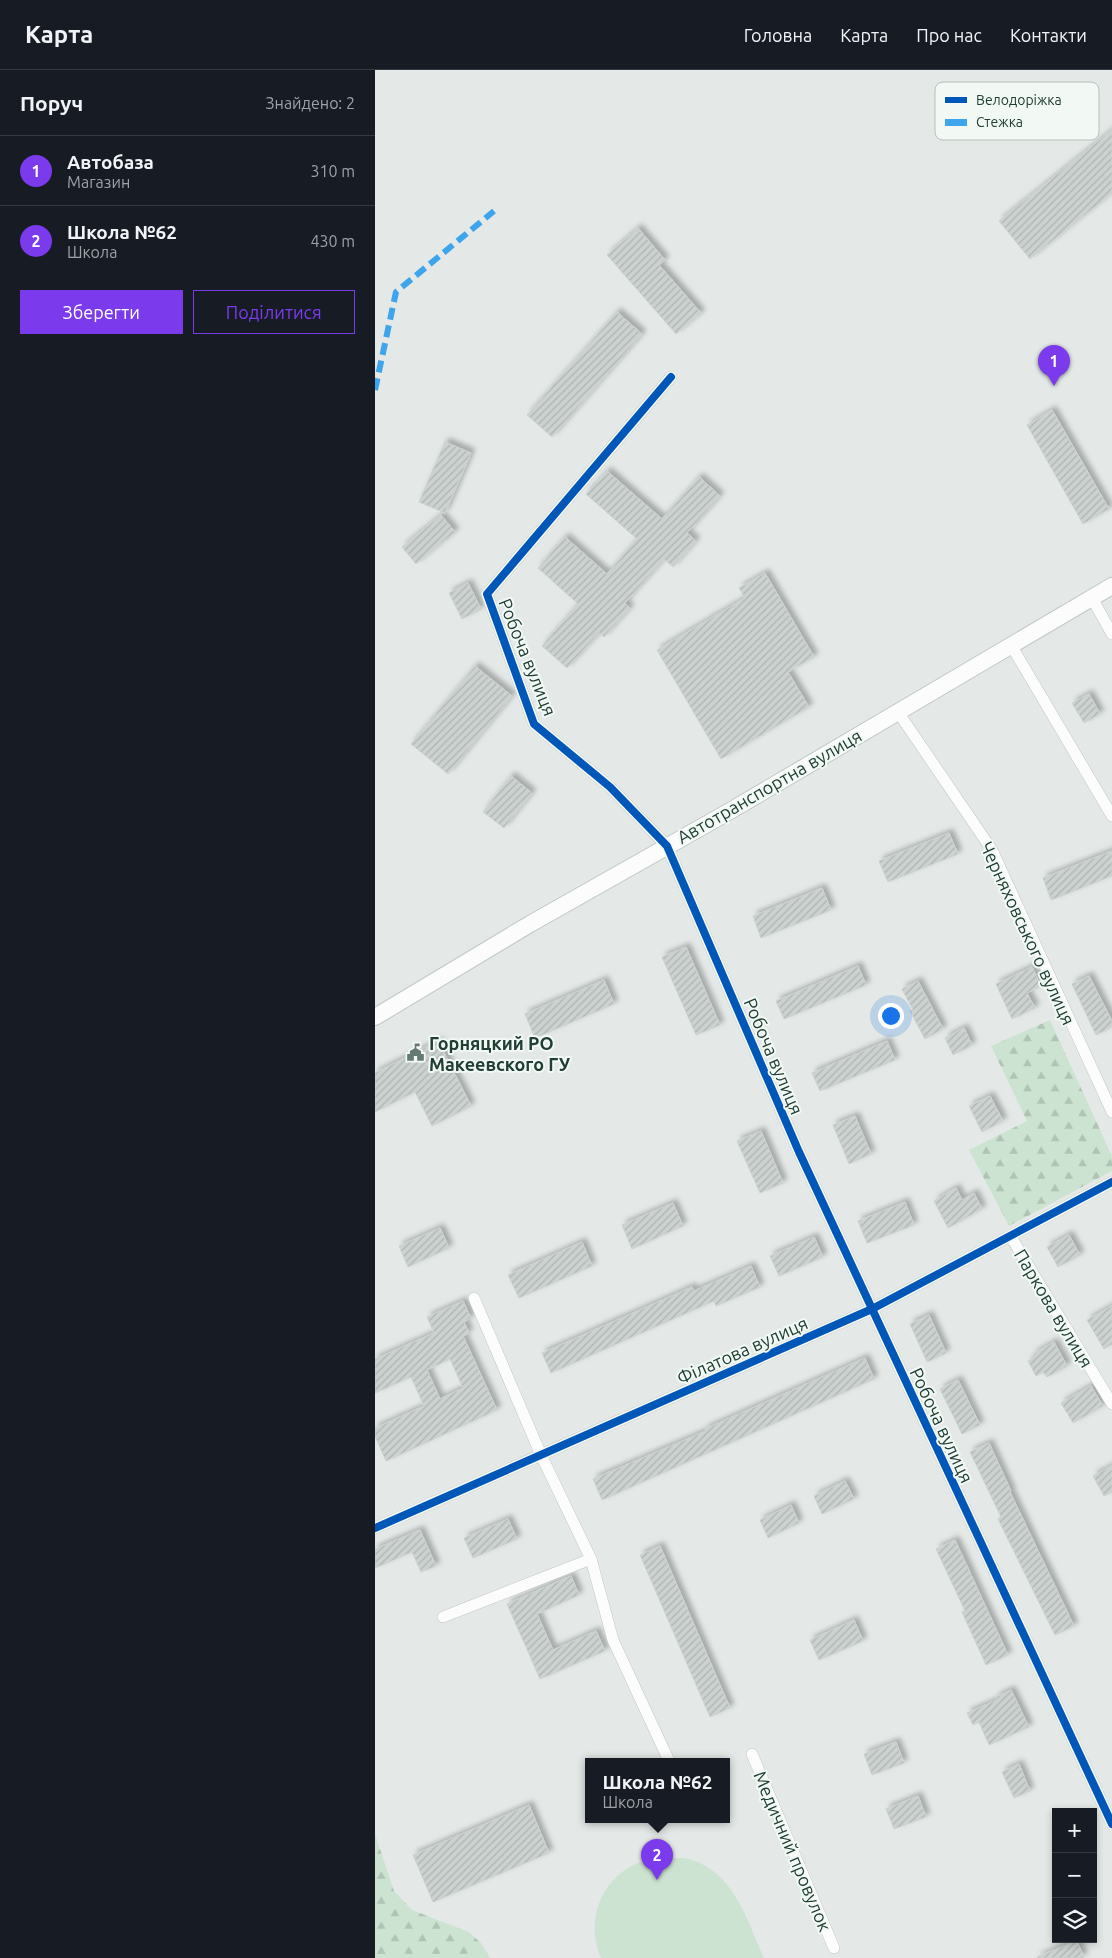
<!DOCTYPE html>
<html lang="uk">
<meta charset="utf-8">
<style>
:root{--surface:#171b24;--page:#242831;--text:#f1f3f6;--muted:#9ea1a6;--line:#363941;--accent:#7c3aed}
body{margin:0;font-family:Ubuntu,sans-serif;background:var(--page);color:var(--text)}
.controls{position:absolute;right:15px;bottom:15px;display:grid;overflow:hidden;border-radius:0px;box-shadow:0 2px 8px #0003}
.controls button{width:45px;height:45px;display:grid;place-items:center;padding:0;border:0;border-bottom:1px solid var(--line);background:var(--surface);color:var(--text);font:25px sans-serif}
.you{position:absolute;left:515px;top:945px;width:18px;height:18px;margin:-12px;border:4px solid #fff;border-radius:50%;background:#1a73e8;box-shadow:0 0 0 8px #1a73e833}
.badge{display:grid;place-items:center;width:32px;height:32px;border-radius:50%;background:var(--accent);color:#fff;font-size:16px;font-weight:700}
.pin{position:absolute;translate:-50% -41px;filter:drop-shadow(0 1px 2px #0008)}
.pin::after{content:'';position:absolute;top:26px;width:18px;height:15px;background:inherit;clip-path:polygon(0 0,100% 0,50% 100%)}
.popup{position:absolute;left:210px;top:1688px;width:145px;height:65px;box-sizing:border-box;display:grid;place-content:center;border-radius:0px;background:var(--surface);filter:drop-shadow(0 1px 4px #0005);font-size:16px;white-space:nowrap;color:var(--muted)}
.popup b{font-size:19px;color:var(--text)}
.popup::after{content:'';position:absolute;left:50%;top:100%;margin-left:-10px;border:10px solid transparent;border-top-color:var(--surface)}
.list{margin:0;padding:0;list-style:none}
h2{display:flex;justify-content:space-between;align-items:center;height:65px;margin:0;padding:0 20px;font-size:21px}
h2 small{font-size:16px;font-weight:400;color:var(--muted)}
.list li{display:grid;grid-template-columns:32px 1fr auto;gap:15px;align-items:center;box-sizing:border-box;height:70px;padding:0 20px;border-top:1px solid var(--line)}
.list b{display:block;font-size:19px;white-space:nowrap}
.list p{margin:0;font-size:16px;white-space:nowrap;color:var(--muted)}
.list em{font-size:16px;font-style:normal;color:var(--muted)}
.actions{display:flex;gap:10px;padding:15px 20px}
.actions a{flex:1;padding:11px 0;border:1px solid var(--accent);border-radius:0px;text-align:center;font-size:18px;color:var(--accent)}
.actions .main{background:var(--accent);color:#fff}
.icon{flex:none;width:28px;height:28px;fill:none;stroke:currentColor;stroke-width:2;stroke-linecap:round;stroke-linejoin:round}
.map{position:relative;flex:none;width:737px;height:1888px;overflow:hidden}
header{display:flex;align-items:center;gap:30px;box-sizing:border-box;height:70px;padding:0 25px;background:var(--surface);border-bottom:1px solid var(--line)}
header strong{font-size:24px}
nav{display:flex;gap:28px;margin-inline-start:auto;font-size:18px}
main{display:flex}
aside{flex:1;background:var(--surface)}
.map>svg:first-child{display:block}
</style>
<header>
<strong>Карта</strong>
<nav><a>Головна</a><a>Карта</a><a>Про нас</a><a>Контакти</a></nav>
</header>
<main>
<aside>
<h2>Поруч<small>Знайдено: 2</small></h2>
<ul class="list">
<li><span class="badge">1</span><div><b>Автобаза</b><p>Магазин</p></div><em>310 m</em></li>
<li><span class="badge">2</span><div><b>Школа №62</b><p>Школа</p></div><em>430 m</em></li>
</ul>
<div class="actions"><a class="main">Зберегти</a><a>Поділитися</a></div>
</aside>
<div class="map">
<svg width="737" height="1888" viewBox="0 0 737 1888">
<defs>
<pattern id="forest-firs" width="22" height="20" patternUnits="userSpaceOnUse" patternTransform="scale(1.25)"><rect width="22" height="20" fill="#cce3d2"/><path d="M5 1l3.5 6h-7zM16 11l3.5 6h-7z" fill="#afc4b5"/></pattern>
<pattern id="building-hatch" width="6" height="6" patternUnits="userSpaceOnUse" patternTransform="scale(1.25)"><rect width="6" height="6" fill="#ccd2d0"/><path d="M-1 1l2-2M0 6l6-6M5 7l2-2" fill="none" stroke="#afb5b3"/></pattern>
<filter id="shadow"><feDropShadow dx="4" dy="-4" stdDeviation="2.5" flood-color="#0004"/></filter>
</defs>
<rect width="100%" height="100%" fill="#e4e9e7"/>
<path fill="#cce3d2" d="M 287,1789 C 295,1789 306,1787 314,1789 C 359,1801 372,1851 389,1888 L 226,1888 C 210,1852 225,1811 260,1794 C 268,1790 279,1790 287,1789 Z"/>
<g fill="url(#forest-firs)">
<path d="M 675,950 L 737,1086 L 737,1101 L 634,1156 L 594,1080 L 652,1051 L 616,976 Z"/>
<path d="M 0,1764 L 19,1821 L 37,1840 L 94,1862 L 107,1874 L 115,1888 L 0,1888 Z"/>
</g>
<g fill="url(#building-hatch)" stroke="#ccd2d0" fill-rule="evenodd" filter="url(#shadow)">
<path d="M 737,60 L 737,123 L 655,189 L 624,151 Z"/>
<path d="M 263,158 L 290,190 L 284,195 L 326,243 L 301,264 L 232,185 Z"/>
<path d="M 242,242 L 267,264 L 177,367 L 152,345 Z"/>
<path d="M 677,340 L 734,439 L 708,454 L 652,355 Z"/>
<path d="M 70,372 L 96,383 L 70,443 L 44,432 Z"/>
<path d="M 232,401 L 287,449 L 324,407 L 345,426 L 312,463 L 321,471 L 298,497 L 289,489 L 250,533 L 255,538 L 229,567 L 224,563 L 192,598 L 167,576 L 203,534 L 163,498 L 190,467 L 232,504 L 262,469 L 211,424 Z"/>
<path d="M 66,445 L 80,462 L 41,494 L 27,477 Z"/>
<path d="M 390,503 L 439,587 L 413,602 L 434,637 L 346,689 L 282,580 L 370,528 L 364,518 Z"/>
<path d="M 93,513 L 106,539 L 87,549 L 74,523 Z"/>
<path d="M 100,596 L 137,626 L 73,704 L 36,674 Z"/>
<path d="M 714,624 L 725,644 L 709,653 L 697,633 Z"/>
<path d="M 136,706 L 157,723 L 129,758 L 108,742 Z"/>
<path d="M 574,763 L 583,784 L 513,812 L 504,791 Z"/>
<path d="M 737,781 L 737,806 L 676,830 L 668,808 Z"/>
<path d="M 447,818 L 456,840 L 386,868 L 378,846 Z"/>
<path d="M 311,877 L 345,955 L 321,965 L 287,887 Z"/>
<path d="M 483,896 L 491,915 L 409,949 L 401,931 Z"/>
<path d="M 657,897 L 666,916 L 652,923 L 660,938 L 637,949 L 621,914 Z"/>
<path d="M 714,906 L 737,951 L 737,957 L 721,965 L 697,914 Z"/>
<path d="M 229,910 L 239,934 L 160,968 L 150,944 Z"/>
<path d="M 543,911 L 568,959 L 550,969 L 535,941 L 538,940 L 527,919 Z"/>
<path d="M 589,958 L 597,975 L 578,985 L 570,968 Z"/>
<path d="M 63,971 L 96,1036 L 57,1056 L 40,1022 L 0,1042 L 0,1003 Z"/>
<path d="M 512,971 L 520,990 L 445,1021 L 437,1003 Z"/>
<path d="M 615,1026 L 628,1051 L 607,1062 L 594,1036 Z"/>
<path d="M 480,1046 L 496,1084 L 474,1094 L 458,1055 Z"/>
<path d="M 386,1061 L 408,1113 L 385,1123 L 362,1071 Z"/>
<path d="M 581,1118 L 587,1130 L 599,1123 L 607,1139 L 573,1158 L 559,1131 Z"/>
<path d="M 530,1132 L 539,1155 L 492,1173 L 483,1151 Z"/>
<path d="M 298,1133 L 308,1156 L 257,1179 L 247,1155 Z"/>
<path d="M 65,1158 L 74,1178 L 33,1197 L 24,1176 Z"/>
<path d="M 694,1165 L 705,1185 L 683,1197 L 672,1177 Z"/>
<path d="M 439,1167 L 448,1187 L 404,1206 L 395,1186 Z"/>
<path d="M 207,1172 L 217,1196 L 144,1228 L 133,1205 Z"/>
<path d="M 376,1196 L 385,1217 L 341,1236 L 339,1231 L 176,1303 L 167,1283 L 317,1217 L 319,1221 Z"/>
<path d="M 88,1231 L 96,1248 L 89,1252 L 94,1263 L 88,1266 L 122,1340 L 11,1391 L 0,1366 L 0,1358 L 49,1336 L 36,1307 L 0,1323 L 0,1289 L 59,1263 L 52,1247 ZM 75,1289 L 88,1318 L 65,1329 L 52,1300 Z"/>
<path d="M 737,1236 L 737,1274 L 729,1279 L 712,1250 Z"/>
<path d="M 554,1245 L 571,1283 L 552,1292 L 535,1254 Z"/>
<path d="M 679,1272 L 692,1296 L 672,1307 L 668,1302 L 661,1306 L 653,1291 L 660,1287 L 658,1284 Z"/>
<path d="M 490,1288 L 499,1309 L 227,1430 L 218,1409 L 331,1361 L 330,1359 Z"/>
<path d="M 583,1310 L 605,1355 L 587,1364 L 565,1319 Z"/>
<path d="M 716,1316 L 728,1336 L 698,1353 L 686,1333 Z"/>
<path d="M 614,1373 L 636,1421 L 635,1422 L 699,1556 L 680,1565 L 623,1449 L 626,1447 L 595,1382 Z"/>
<path d="M 737,1396 L 737,1422 L 729,1426 L 718,1406 Z"/>
<path d="M 470,1411 L 479,1429 L 447,1444 L 439,1426 Z"/>
<path d="M 416,1435 L 424,1453 L 393,1468 L 385,1450 Z"/>
<path d="M 133,1449 L 142,1469 L 98,1488 L 89,1468 Z"/>
<path d="M 45,1460 L 61,1496 L 46,1502 L 37,1482 L 0,1498 L 0,1479 Z"/>
<path d="M 580,1470 L 633,1585 L 611,1595 L 587,1542 L 590,1541 L 561,1479 Z"/>
<path d="M 285,1476 L 355,1638 L 335,1647 L 265,1485 Z"/>
<path d="M 196,1506 L 204,1525 L 162,1544 L 178,1580 L 221,1561 L 230,1581 L 165,1609 L 132,1534 Z"/>
<path d="M 479,1550 L 488,1571 L 444,1590 L 435,1570 Z"/>
<path d="M 636,1620 L 654,1657 L 614,1675 L 604,1652 L 598,1655 L 592,1643 L 622,1630 L 621,1627 Z"/>
<path d="M 521,1672 L 529,1693 L 497,1705 L 489,1684 Z"/>
<path d="M 644,1694 L 655,1721 L 639,1728 L 627,1702 Z"/>
<path d="M 543,1726 L 551,1747 L 519,1759 L 511,1739 Z"/>
<path d="M 154,1735 L 174,1783 L 58,1832 L 38,1785 Z"/>
<path d="M 702,1871 L 709,1888 L 662,1888 L 662,1887 Z"/>
</g>
<g fill="none" stroke-linecap="round" stroke-linejoin="round">
<defs>
<g id="minor">
<path d="M 296,307 L 112,524 L 159,654 L 235,717 L 292,776 L 424,1082 L 737,1754"/>
<path d="M 717,528 L 737,564"/>
<path d="M 636,575 L 737,746"/>
<path d="M 523,642 L 617,780 L 737,1042"/>
<path d="M 636,1167 L 737,1334"/>
<path d="M 99,1228 L 166,1385 L 216,1489 L 238,1570 L 294,1691"/>
<path d="M 0,1458 L 497,1239 L 737,1112"/>
<path d="M 68,1547 L 216,1489"/>
<path d="M 377,1684 L 459,1878"/>
</g>
<path id="secondary" d="M 0,947 L 155,854 L 355,741 L 737,516"/>
</defs>
<use href="#minor" stroke="#c1c6c4" stroke-width="12"/>
<use href="#secondary" stroke="#bfc7c4" stroke-width="18"/>
<use href="#minor" stroke="#fbfcfb" stroke-width="11"/>
<use href="#secondary" stroke="#fbfcfb" stroke-width="16"/>
<path stroke="#3ea4eb" stroke-width="6" stroke-dasharray="12 6" stroke-linecap="butt" d="M 0,320 L 21,222 L 119,141"/>
<defs>
<g id="cycleway">
<path d="M 296,307 L 112,524 L 159,654 L 235,717 L 292,776 L 424,1082 L 737,1754"/>
<path d="M 0,1458 L 497,1239 L 737,1112"/>
</g>
</defs>
<use href="#cycleway" stroke="#f2f9f5" stroke-width="11"/>
<use href="#cycleway" stroke="#0057b8" stroke-width="8"/>
</g>
<defs>
<symbol id="civic-bare" viewBox="-9 -9 18 18"><path d="M-.6-6.5H3V-4.5H.6V-3L4-1V1h2V6H-6V1h2V-1L-.6-3ZM-1.2 2.5V6h2.4V2.5Z" fill="#657a73" stroke="#f2f9f5" stroke-width="2.5" paint-order="stroke"/></symbol>
</defs>
<g fill-rule="evenodd">
<use href="#civic-bare" x="28" y="970" width="25" height="25"/>
</g>
<g text-anchor="middle" dominant-baseline="central" stroke-width="4" stroke-linejoin="round" paint-order="stroke">
<g font-size="18" fill="#213e34" stroke="#f2f9f5">
<text transform="translate(153 587) rotate(68)">Робоча вулиця</text>
<text transform="translate(394 716) rotate(-30)">Автотранспортна вулиця</text>
<text transform="translate(653 863) rotate(65)">Черняховського вулиця</text>
<text transform="translate(399 986) rotate(67)">Робоча вулиця</text>
<text transform="translate(679 1238) rotate(59)">Паркова вулиця</text>
<text transform="translate(367 1280) rotate(-24)">Філатова вулиця</text>
<text transform="translate(567 1355) rotate(65)">Робоча вулиця</text>
<text transform="translate(418 1781) rotate(67)">Медичний провулок</text>
</g>
<g font-size="18" font-weight="bold" fill="#213e34" stroke="#f2f9f5" text-anchor="start">
<text x="54" y="973">Горняцкий РО<tspan x="54" dy="21">Макеевского ГУ</tspan></text>
</g>
</g>
<rect x="560" y="12" width="164" height="58" rx="8" fill="#f2f9f5" stroke="#b3c1bb" stroke-width="1"/>
<rect x="570" y="27" width="22" height="6" fill="#0057b8"/>
<rect x="570" y="49" width="22" height="7" fill="#3ea4eb"/>
<g font-size="14" fill="#213e34">
<text x="601" y="35">Велодоріжка</text>
<text x="601" y="57">Стежка</text>
</g>
</svg>
<div class="controls">
<button>+</button>
<button>−</button>
<button><svg class="icon" aria-label="layers" viewBox="0 0 24 24"><path d="M12 4l9 5-9 5-9-5zM3 14l9 5 9-5"/></svg></button>
</div>
<div class="you"></div>
<div class="pin badge" style="left:679px;top:316px">1</div>
<div class="pin badge" style="left:282px;top:1810px">2</div>
<div class="popup"><b>Школа №62</b>Школа</div>
</div>
</main>
